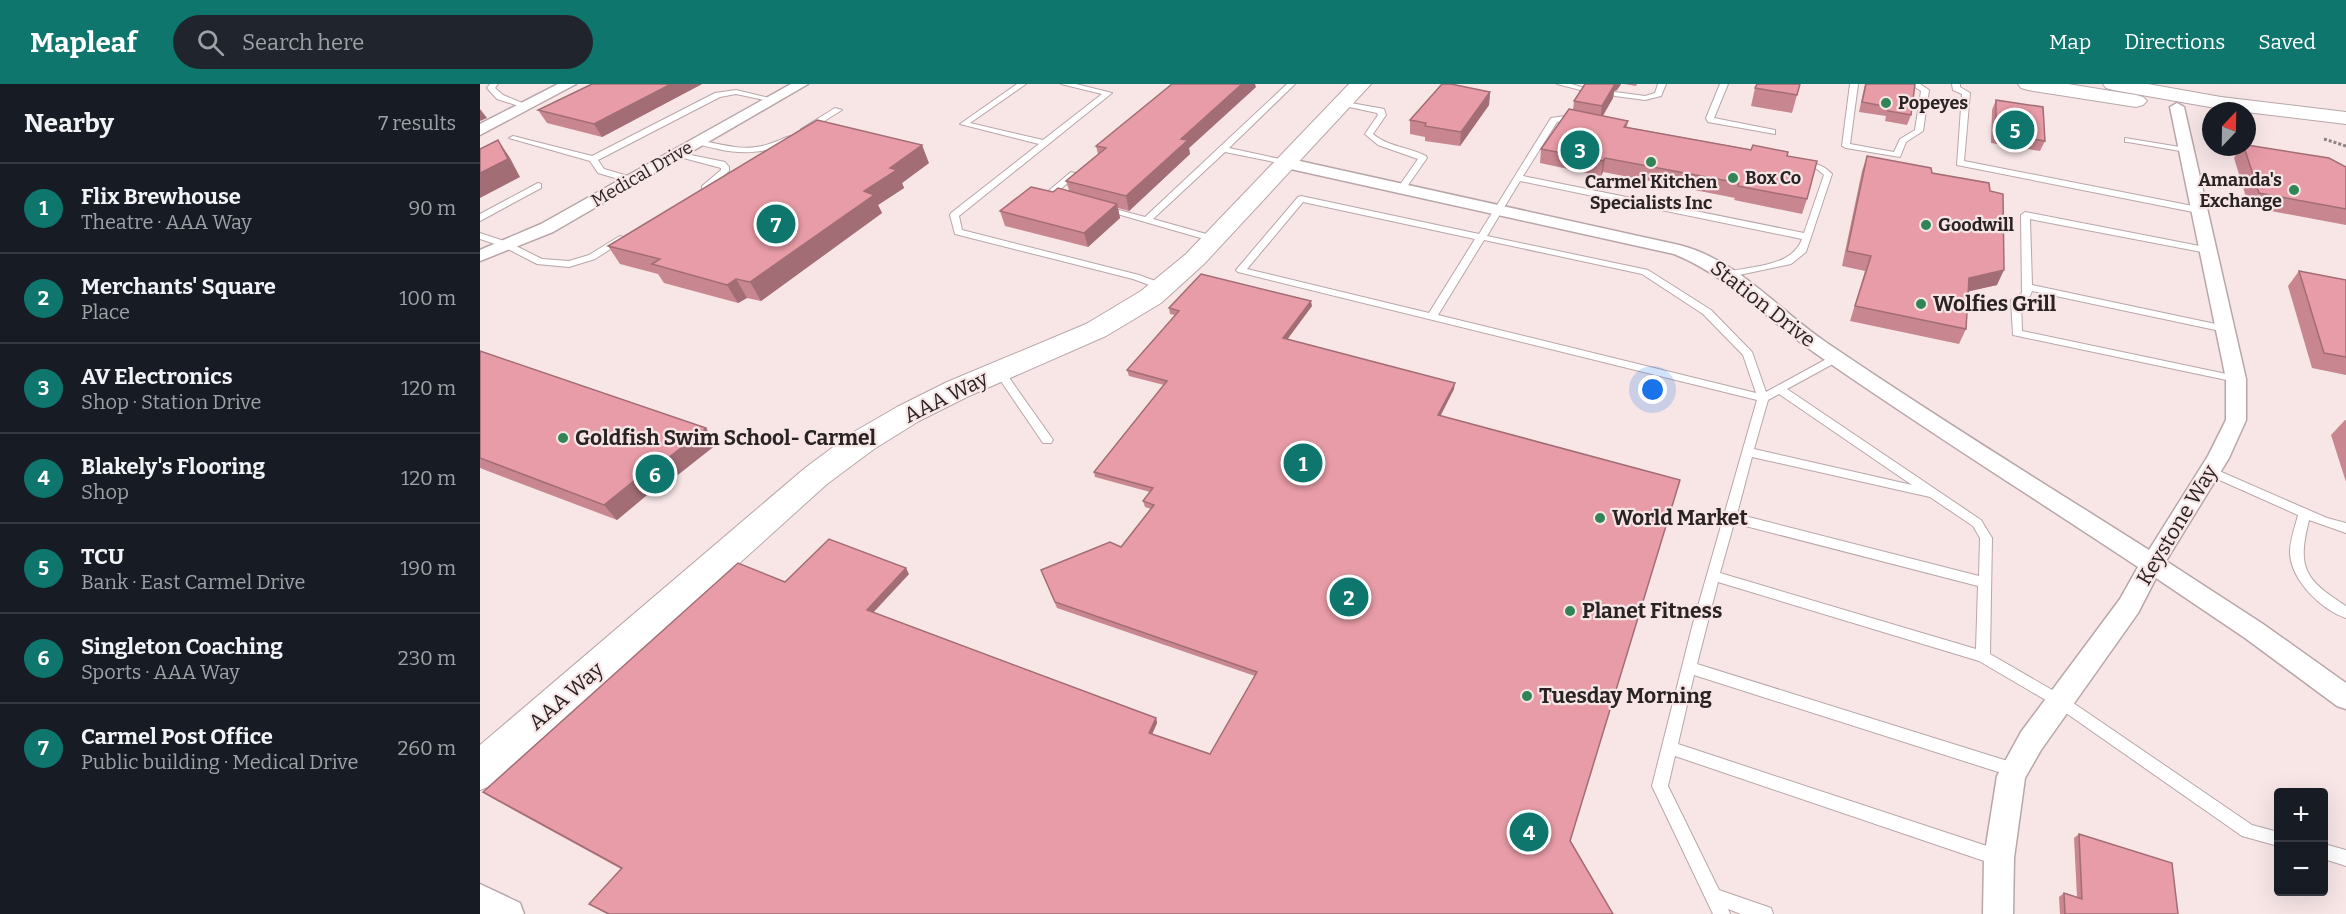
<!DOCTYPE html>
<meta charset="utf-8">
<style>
:root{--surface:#171b24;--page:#20242c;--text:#f1f3f6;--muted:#9ea1a6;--line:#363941;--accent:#0f766e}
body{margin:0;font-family:Bitter,serif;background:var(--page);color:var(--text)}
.controls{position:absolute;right:18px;bottom:18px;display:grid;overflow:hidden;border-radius:6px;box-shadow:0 6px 24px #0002}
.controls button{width:54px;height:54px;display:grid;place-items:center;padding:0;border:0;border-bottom:2px solid var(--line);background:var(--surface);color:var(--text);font:30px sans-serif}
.compass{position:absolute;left:1722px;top:18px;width:54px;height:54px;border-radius:50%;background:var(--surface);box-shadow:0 6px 24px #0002;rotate:22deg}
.you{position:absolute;left:1173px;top:306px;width:21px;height:21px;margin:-15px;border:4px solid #fff;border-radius:50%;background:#1a73e8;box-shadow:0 0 0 9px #1a73e833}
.badge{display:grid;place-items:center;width:39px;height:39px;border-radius:50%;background:var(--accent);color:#fff;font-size:20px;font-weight:700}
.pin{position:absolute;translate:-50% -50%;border:3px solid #fff;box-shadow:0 2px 6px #0006}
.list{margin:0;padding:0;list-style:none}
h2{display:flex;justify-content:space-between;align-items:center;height:78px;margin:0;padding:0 24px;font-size:26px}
h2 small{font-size:20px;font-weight:400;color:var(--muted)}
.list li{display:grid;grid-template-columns:39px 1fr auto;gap:18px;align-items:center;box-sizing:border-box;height:90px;padding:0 24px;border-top:2px solid var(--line)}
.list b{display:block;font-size:22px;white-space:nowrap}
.list p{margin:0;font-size:20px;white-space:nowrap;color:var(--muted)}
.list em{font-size:20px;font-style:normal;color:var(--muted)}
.icon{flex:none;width:33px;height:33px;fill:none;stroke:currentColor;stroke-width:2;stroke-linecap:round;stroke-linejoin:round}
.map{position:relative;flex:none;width:1866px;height:830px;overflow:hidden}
header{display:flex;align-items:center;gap:36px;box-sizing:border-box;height:84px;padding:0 30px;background:var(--accent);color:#fff}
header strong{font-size:28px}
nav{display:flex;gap:33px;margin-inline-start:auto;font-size:21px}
.search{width:420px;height:54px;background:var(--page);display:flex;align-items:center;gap:15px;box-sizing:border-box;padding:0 21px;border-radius:33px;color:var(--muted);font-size:22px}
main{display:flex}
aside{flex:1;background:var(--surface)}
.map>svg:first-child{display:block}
</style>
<header>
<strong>Mapleaf</strong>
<div class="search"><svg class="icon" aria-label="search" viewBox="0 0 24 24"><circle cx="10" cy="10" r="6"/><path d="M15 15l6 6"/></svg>Search here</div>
<nav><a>Map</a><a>Directions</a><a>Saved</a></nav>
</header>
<main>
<aside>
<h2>Nearby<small>7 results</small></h2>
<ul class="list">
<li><span class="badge">1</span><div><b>Flix Brewhouse</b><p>Theatre · AAA Way</p></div><em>90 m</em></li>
<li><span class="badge">2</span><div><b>Merchants' Square</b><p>Place</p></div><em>100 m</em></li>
<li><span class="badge">3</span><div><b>AV Electronics</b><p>Shop · Station Drive</p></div><em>120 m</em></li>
<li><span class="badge">4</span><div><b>Blakely's Flooring</b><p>Shop</p></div><em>120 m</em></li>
<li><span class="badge">5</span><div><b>TCU</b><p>Bank · East Carmel Drive</p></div><em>190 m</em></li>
<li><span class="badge">6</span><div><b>Singleton Coaching</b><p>Sports · AAA Way</p></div><em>230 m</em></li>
<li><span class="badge">7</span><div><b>Carmel Post Office</b><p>Public building · Medical Drive</p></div><em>260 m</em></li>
</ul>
</aside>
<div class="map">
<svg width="1866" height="830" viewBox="0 0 1866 830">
<rect width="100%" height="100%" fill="#f8e6e7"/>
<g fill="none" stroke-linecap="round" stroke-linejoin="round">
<defs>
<g id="lane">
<path d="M 10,0 L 18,0 L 15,4 L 23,11 L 52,23 L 48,25 L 17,15 L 7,4 Z"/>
<path d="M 537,0 L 546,0 L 490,39 L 563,56 L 622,10 L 581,0 L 596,0 L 632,9 L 479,132 L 482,146 L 659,191 L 686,201 L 686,205 L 680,205 L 653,195 L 475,150 L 470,131 L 471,129 L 559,60 L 480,40 Z"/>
<path d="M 807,0 L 815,0 L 749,64 L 809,77 L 809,81 L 745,68 L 673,135 L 737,153 L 737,157 L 731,157 L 620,125 L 624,122 L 665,133 Z"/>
<path d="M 1077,0 L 1091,0 L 1112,6 L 1108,8 Z"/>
<path d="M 1178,0 L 1186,0 L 1181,12 L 1165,16 L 1135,12 L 1131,10 L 1135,8 L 1165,12 L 1175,9 Z"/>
<path d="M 1240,0 L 1248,0 L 1234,34 L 1295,46 L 1295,50 L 1228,38 L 1226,34 Z"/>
<path d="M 1370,0 L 1378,0 L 1370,60 L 1414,68 L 1420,55 L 1435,46 L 1441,7 L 1430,0 L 1440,0 L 1449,6 L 1443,47 L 1426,58 L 1420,73 L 1366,64 L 1362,62 Z"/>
<path d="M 1472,0 L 1480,0 L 1480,3 L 1490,9 L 1484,77 L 1718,123 L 1722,126 L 1718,129 L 1477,81 L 1482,10 L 1473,6 Z"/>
<path d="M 256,6 L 298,16 L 294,18 L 256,10 L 240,13 L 118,76 L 124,85 L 155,94 L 155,98 L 152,99 L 118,89 L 110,77 L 29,54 L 33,52 L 112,72 L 235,9 Z"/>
<path d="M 860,17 L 904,25 L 906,31 L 893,50 C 908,63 929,63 946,72 L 947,74 L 924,107 L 917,105 L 938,75 L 898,61 L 885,50 L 898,31 L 897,29 L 860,21 Z"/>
<path d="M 355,24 L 362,26 L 328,47 L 321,45 Z"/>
<path d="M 1085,32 L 1101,36 L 1097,38 L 1085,36 L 1077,38 L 1043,92 L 1324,149 L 1344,91 L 1337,85 L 1316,79 L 1320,76 C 1333,79 1343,80 1352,90 L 1326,168 L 1311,180 L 1250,193 L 1247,192 L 1247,188 C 1272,182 1312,183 1322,155 L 1040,97 L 1007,152 L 1168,186 L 1231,226 L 1272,268 L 1286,308 L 1352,272 L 1360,272 L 1361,274 L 1360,276 L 1307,305 L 1501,436 L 1512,454 L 1510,570 L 1586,614 L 1772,741 L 1798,748 L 1798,762 L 1762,752 L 1576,622 L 1499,577 L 1238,498 L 1217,580 L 1534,679 L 1539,681 L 1541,686 L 1539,691 L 1534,693 L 1214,591 L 1198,660 L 1519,766 L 1525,769 L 1527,774 L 1525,779 L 1519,782 L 1195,672 L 1188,702 L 1239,806 L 1291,824 L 1293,830 L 1261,830 L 1248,825 L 1250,830 L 1233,830 L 1172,702 L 1212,543 L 1277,316 L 758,188 L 756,186 L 818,113 L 821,112 L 999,150 L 1071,34 ZM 823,118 L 995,155 L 949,229 L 767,185 ZM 1004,156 L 1162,190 L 1223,230 L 1263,271 L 1276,309 L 958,231 ZM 1299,310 L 1432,401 L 1274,365 L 1288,316 ZM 1272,373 L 1450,413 L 1493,442 L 1500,454 L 1499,492 L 1257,430 ZM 1254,439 L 1498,502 L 1496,565 L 1240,489 Z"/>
<path d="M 310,52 L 313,52 L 313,56 C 288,69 265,71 238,65 C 230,63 221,62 215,58 L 219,56 C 239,60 261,67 282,62 C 292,60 301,55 310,52 Z"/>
<path d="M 1645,54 L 1706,64 L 1710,66 L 1706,68 L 1648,58 L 1645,58 Z"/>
<path d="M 196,68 L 245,78 L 249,83 L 249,87 L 228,106 L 222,106 L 222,102 L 241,86 L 241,84 L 196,72 Z"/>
<path d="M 591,88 L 598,90 L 575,110 L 575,114 L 566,113 L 566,109 Z"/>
<path d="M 58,99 L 61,100 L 61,104 L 0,137 L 0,130 Z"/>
<path d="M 1545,128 L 1730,164 L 1730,168 L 1727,169 L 1550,135 L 1552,201 L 1745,242 L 1750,245 L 1745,248 L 1552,207 L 1550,212 L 1541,217 L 1542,247 L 1756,292 L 1760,293 L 1761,295 L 1760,297 L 1756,298 L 1533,251 L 1531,216 L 1542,209 L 1541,131 Z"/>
<path d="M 0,149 L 30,159 L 62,175 L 89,177 L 109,171 L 138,153 L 141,152 L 146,155 L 115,175 L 89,183 L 57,180 L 24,163 L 0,155 Z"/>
<path d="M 519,284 L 523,285 L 571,353 L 573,356 L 571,359 L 563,359 L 514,287 Z"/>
<path d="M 1730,383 L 1847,434 L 1866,439 L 1866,449 L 1829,436 C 1817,484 1824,495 1866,522 L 1866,534 C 1841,526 1810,495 1810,468 C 1810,456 1815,443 1818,431 L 1726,390 L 1724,387 Z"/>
<path d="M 1844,760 L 1866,766 L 1866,782 L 1844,775 Z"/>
</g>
<g id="street">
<path d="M 78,0 L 96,0 L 0,51 L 0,40 Z"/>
<path d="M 311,0 L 328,0 L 73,148 L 0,177 L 0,166 L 61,140 Z"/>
<path d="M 1697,19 L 1704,23 L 1766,295 L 1766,336 L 1749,374 L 1686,477 L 1783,540 L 1866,599 L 1866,625 L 1857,622 L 1765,554 L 1676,494 L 1658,529 L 1561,666 L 1545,694 L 1534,774 L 1533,830 L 1503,830 L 1504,774 L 1517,692 L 1541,648 L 1640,515 L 1658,483 C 1551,412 1441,343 1335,269 C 1287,236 1249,192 1194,170 L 806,84 L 798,79 L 806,74 L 1199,161 C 1259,176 1300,228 1350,261 C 1454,332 1562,398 1669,466 L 1728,372 L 1746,336 L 1746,295 L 1690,23 Z"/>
<path d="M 0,800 L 40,819 L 44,830 L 0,830 Z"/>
</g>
<g id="secondary">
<path d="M 869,0 L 891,0 L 724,180 L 681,219 L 626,252 L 489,312 L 439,337 L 394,365 L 347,400 L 15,700 L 0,706 L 0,661 L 325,384 L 372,349 L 417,323 L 467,298 L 606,240 L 661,207 L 706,170 Z"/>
<path d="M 1538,0 L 1588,0 L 1656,11 L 1663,13 L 1667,17 L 1663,21 L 1656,23 L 1548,6 L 1541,4 Z"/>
<path d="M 1623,0 L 1668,0 L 1741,13 L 1866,28 L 1866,40 L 1741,25 L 1633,6 L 1626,4 Z"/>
</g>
</defs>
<use href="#lane" stroke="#b8a6a8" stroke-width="2"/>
<use href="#street" stroke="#b8a6a8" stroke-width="3"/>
<use href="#secondary" stroke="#b8a6a8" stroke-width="2"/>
<path stroke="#8f8283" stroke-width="3" stroke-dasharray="3 2" stroke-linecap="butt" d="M 1844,55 L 1866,62"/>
<use href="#lane" fill="#fff" fill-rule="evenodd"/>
<use href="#street" fill="#fff" fill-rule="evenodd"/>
<use href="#secondary" fill="#fff" fill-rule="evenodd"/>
</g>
<g fill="#c88690">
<path d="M 112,0 L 222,0 L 122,53 L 67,39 L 58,26 Z"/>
<path d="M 1105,0 L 1141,0 L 1137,6 L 1134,7 L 1133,14 L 1123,32 L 1148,37 L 1147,43 L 1307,72 L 1327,115 L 1322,130 L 1254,116 L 1255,114 L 1123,88 L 1121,92 L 1060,79 L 1061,65 L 1093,26 L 1094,17 Z"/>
<path d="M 1144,0 L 1157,0 L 1156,2 Z"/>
<path d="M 1320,0 L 1312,29 L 1271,22 L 1275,4 Z"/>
<path d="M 1385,0 L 1435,0 L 1431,31 L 1427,41 L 1405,37 L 1406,32 L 1379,28 Z"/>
<path d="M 776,3 L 709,64 L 710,70 L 649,127 L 638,124 L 640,134 L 608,163 L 525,142 L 520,127 L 573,108 L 589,106 L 586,97 L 618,70 L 616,62 Z"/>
<path d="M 1010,8 L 1009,21 L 980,62 L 945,57 L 945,53 L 930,50 L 930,36 Z"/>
<path d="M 1516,16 L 1565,57 L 1560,67 L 1511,59 L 1512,26 Z"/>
<path d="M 1761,63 L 1767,63 L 1866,83 L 1866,141 L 1769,123 L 1754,74 Z"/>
<path d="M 1387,72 L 1452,89 L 1517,201 L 1488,207 L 1486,245 L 1479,260 L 1370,237 L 1385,187 L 1362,182 L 1382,87 Z"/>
<path d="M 449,79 L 422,99 L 424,104 L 398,121 L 402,129 L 281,217 L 267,214 L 258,219 L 184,199 L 178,190 L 140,180 L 128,162 Z"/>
<path d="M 1819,187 L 1866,196 L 1866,291 L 1832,284 L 1808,202 Z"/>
<path d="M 832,222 L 807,255 L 974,305 L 961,331 L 1091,757 L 1133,830 L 127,830 L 109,820 L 141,785 L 10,713 L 3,708 L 305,498 L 429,490 L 393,528 L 676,634 L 677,639 L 672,651 L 730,670 L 775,592 L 577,524 L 561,486 L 641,463 L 671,425 L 665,423 L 663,417 L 670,408 L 615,393 L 614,388 L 684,301 L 649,292 L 647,286 L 695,231 L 690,230 L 689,224 Z"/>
<path d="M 0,267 L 237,360 L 171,412 L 167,411 L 137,436 L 0,384 Z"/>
<path d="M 1865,336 L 1866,336 L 1866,398 L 1851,351 Z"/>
<path d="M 1599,750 L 1698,830 L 1580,830 L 1579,813 L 1584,809 L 1597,813 L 1594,754 Z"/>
</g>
<g fill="#a26d75">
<path d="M 191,0 L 222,0 L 122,53 L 114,40 Z"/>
<path d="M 762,0 L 775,0 L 776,3 L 709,64 L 710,70 L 649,127 L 646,112 L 701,55 Z"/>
<path d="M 1130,0 L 1141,0 L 1137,6 L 1134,7 L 1133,14 L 1120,36 L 1122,22 Z"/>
<path d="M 1010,8 L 1009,21 L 980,62 L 981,48 Z"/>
<path d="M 0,25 L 7,34 L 0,37 Z"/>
<path d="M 18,56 L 30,74 L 40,93 L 0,114 L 0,89 Z"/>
<path d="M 442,61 L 449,79 L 422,99 L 424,104 L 398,121 L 402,129 L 281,217 L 270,198 L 384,107 L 410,84 Z"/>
<path d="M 1125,74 L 1123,88 L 1121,92 L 1123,77 Z"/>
<path d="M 637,120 L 640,134 L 608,163 L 604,149 Z"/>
<path d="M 1524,186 L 1517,201 L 1482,209 L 1489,194 Z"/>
<path d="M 256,195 L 267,214 L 258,219 L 247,201 Z"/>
<path d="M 831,217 L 832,222 L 804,260 L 803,254 Z"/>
<path d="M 975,299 L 974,305 L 958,336 L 958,331 Z"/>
<path d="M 226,344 L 237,360 L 171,412 L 159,397 Z"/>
<path d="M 155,396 L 167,411 L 137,436 L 124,421 Z"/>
<path d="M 426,484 L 429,490 L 391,531 L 387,526 Z"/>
<path d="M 676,634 L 677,639 L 670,654 L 669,649 Z"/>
</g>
<g fill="#e89ca7" stroke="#a26d75" stroke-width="1.5">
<path d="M 112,0 L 191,0 L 114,40 L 58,26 Z"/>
<path d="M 692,0 L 762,0 L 701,55 L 708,56 L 646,112 L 586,97 L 626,64 L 616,62 Z"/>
<path d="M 962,0 L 971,0 L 1010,8 L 981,48 L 945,42 L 946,39 L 930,36 Z"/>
<path d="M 1105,0 L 1135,0 L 1122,22 L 1094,17 Z"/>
<path d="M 1277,0 L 1320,0 L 1317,11 L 1275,4 Z"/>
<path d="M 1386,0 L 1435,0 L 1431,31 L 1408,27 L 1409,23 L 1382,18 Z"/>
<path d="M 1516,16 L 1563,23 L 1565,57 L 1516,49 Z"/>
<path d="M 1089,25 L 1148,37 L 1144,43 L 1271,66 L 1273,61 L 1308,68 L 1307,72 L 1337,77 L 1327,115 L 1258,102 L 1259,99 L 1125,74 L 1123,77 L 1061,65 Z"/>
<path d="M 337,36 L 442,61 L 410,84 L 417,86 L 384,107 L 394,111 L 270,198 L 256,195 L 247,201 L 172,180 L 180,175 L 128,162 Z"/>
<path d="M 18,56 L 28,75 L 0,89 L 0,65 Z"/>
<path d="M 1767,61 L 1849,74 L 1866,83 L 1866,125 L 1779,109 L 1764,63 L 1767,63 Z"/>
<path d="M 1387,72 L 1451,84 L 1452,89 L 1509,99 L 1510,107 L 1523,110 L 1524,186 L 1489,194 L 1486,245 L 1375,222 L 1391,172 L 1367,167 Z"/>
<path d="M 551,103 L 573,108 L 578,104 L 637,120 L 604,149 L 520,127 Z"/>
<path d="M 1819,187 L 1866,196 L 1866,273 L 1844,269 Z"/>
<path d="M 721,190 L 831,217 L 803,254 L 975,299 L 958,331 L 1200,396 L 1090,757 L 1133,830 L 129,830 L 109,820 L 142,784 L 3,708 L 258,479 L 305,498 L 349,455 L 426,484 L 387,526 L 676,634 L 669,649 L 730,670 L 777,588 L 575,518 L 561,486 L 630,458 L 641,463 L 674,421 L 663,417 L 673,404 L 614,388 L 687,297 L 647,286 L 699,227 L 689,224 Z"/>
<path d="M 0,267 L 226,344 L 159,397 L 155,396 L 124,421 L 0,374 Z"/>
<path d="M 1599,750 L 1692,779 L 1698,830 L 1585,830 L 1584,809 L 1602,815 Z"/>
</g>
<g fill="#308456" stroke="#f8e6e7" stroke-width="2">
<circle cx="1406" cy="19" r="6"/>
<circle cx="1171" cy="78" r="6"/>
<circle cx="1253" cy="94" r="6"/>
<circle cx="1814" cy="106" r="6"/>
<circle cx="1446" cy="141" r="6"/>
<circle cx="1441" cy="220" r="6"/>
<circle cx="83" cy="354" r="6"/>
<circle cx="1120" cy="434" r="6"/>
<circle cx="1090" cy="527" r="6"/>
<circle cx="1047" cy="612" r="6"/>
</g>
<g text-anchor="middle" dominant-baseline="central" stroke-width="4.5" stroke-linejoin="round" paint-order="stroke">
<g font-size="18" font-weight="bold" fill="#2a2324" stroke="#f8e6e7" text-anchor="start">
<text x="1418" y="19">Popeyes</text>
<text x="1265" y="94">Box Co</text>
<text x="1802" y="96" text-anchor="end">Amanda's<tspan x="1802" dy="21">Exchange</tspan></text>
<text x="1171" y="98" text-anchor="middle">Carmel Kitchen<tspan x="1171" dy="21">Specialists Inc</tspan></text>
<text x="1458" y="141">Goodwill</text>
</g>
<g font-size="18" fill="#2a2324" stroke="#f8e6e7">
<text transform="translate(162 90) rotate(-30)">Medical Drive</text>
</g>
<g font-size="21" fill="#2a2324" stroke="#f8e6e7">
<text transform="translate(1283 220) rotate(38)">Station Drive</text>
<text transform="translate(466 313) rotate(-26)">AAA Way</text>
<text transform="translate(1697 441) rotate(-59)">Keystone Way</text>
<text transform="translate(86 612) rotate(-41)">AAA Way</text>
</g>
<g font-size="21" font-weight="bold" fill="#2a2324" stroke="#f8e6e7" text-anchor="start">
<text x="1453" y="220">Wolfies Grill</text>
<text x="95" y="354">Goldfish Swim School- Carmel</text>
<text x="1132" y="434">World Market</text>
<text x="1102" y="527">Planet Fitness</text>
<text x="1059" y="612">Tuesday Morning</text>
</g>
</g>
</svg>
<div class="controls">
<button>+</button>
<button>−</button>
</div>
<svg class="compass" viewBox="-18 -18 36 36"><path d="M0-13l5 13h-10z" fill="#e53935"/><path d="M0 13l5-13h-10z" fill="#9ea1a6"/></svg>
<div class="you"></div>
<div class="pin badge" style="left:823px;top:379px">1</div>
<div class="pin badge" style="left:869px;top:513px">2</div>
<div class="pin badge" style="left:1100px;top:66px">3</div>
<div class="pin badge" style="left:1049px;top:748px">4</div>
<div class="pin badge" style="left:1535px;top:46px">5</div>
<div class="pin badge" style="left:175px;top:390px">6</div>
<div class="pin badge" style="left:296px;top:140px">7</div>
</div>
</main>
